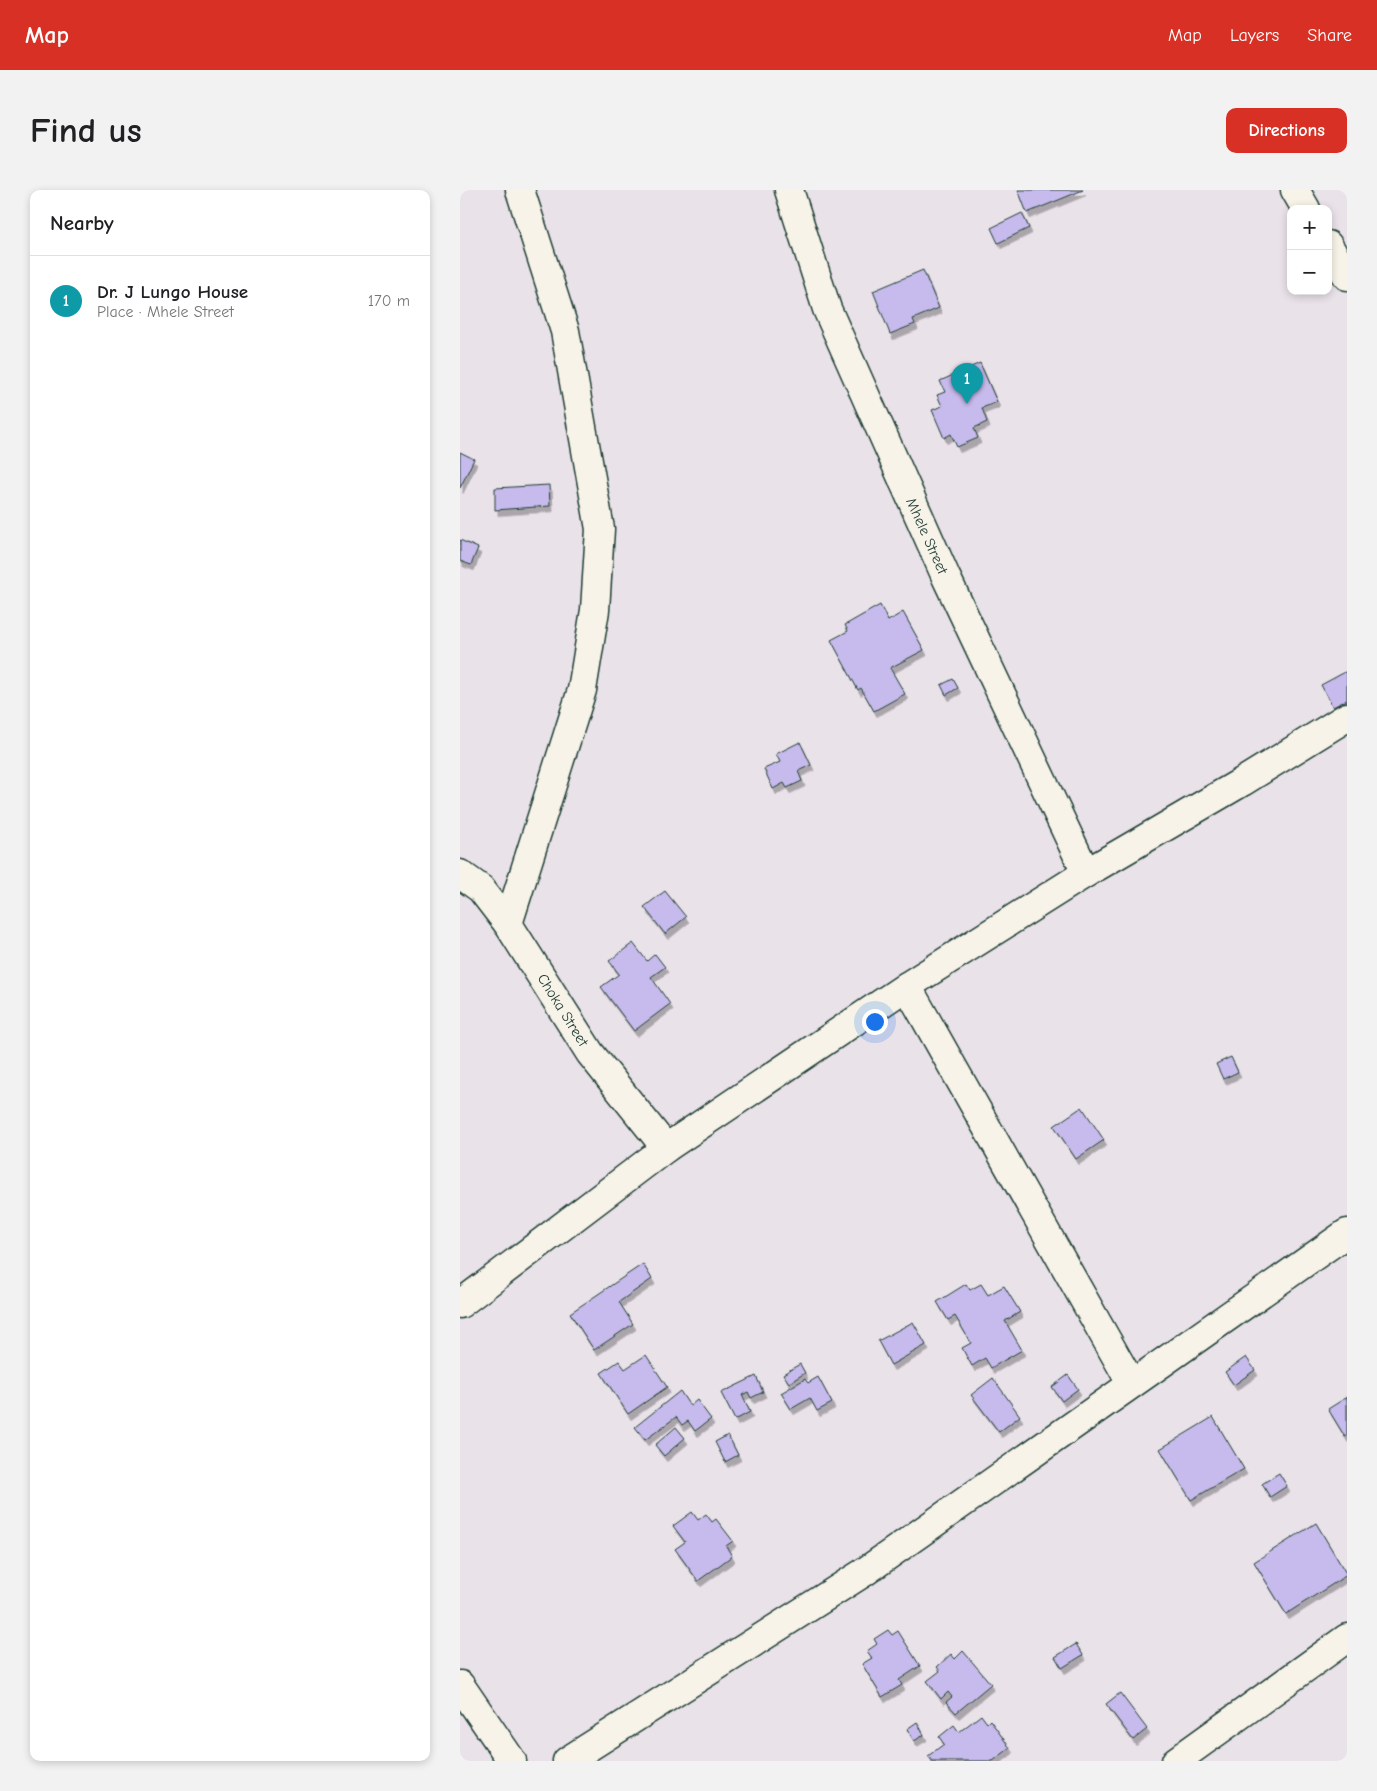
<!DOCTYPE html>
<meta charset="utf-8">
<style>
:root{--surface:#fff;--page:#f2f2f2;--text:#202124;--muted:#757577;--line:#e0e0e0;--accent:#d93025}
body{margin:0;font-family:"Comic Neue",sans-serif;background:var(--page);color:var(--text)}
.controls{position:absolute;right:15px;top:15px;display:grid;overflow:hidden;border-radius:10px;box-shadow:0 2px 8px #0003}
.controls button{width:45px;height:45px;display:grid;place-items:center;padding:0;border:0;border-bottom:1px solid var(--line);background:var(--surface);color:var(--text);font:25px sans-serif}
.you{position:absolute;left:414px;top:831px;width:18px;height:18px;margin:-12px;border:4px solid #fff;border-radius:50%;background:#1a73e8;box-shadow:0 0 0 8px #1a73e833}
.badge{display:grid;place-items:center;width:32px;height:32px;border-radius:50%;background:var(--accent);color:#fff;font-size:16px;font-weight:700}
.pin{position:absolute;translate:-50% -41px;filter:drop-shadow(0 1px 2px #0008)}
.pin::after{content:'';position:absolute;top:26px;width:18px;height:15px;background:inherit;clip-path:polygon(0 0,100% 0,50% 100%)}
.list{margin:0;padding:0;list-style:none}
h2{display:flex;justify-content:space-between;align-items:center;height:65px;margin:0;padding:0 20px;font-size:21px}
h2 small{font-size:16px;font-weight:400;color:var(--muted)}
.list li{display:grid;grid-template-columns:32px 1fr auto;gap:15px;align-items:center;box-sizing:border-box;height:90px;padding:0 20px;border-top:1px solid var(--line)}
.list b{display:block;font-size:19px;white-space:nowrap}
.list p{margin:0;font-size:16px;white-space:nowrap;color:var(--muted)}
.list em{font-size:16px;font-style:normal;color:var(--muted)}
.map{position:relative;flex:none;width:887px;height:1571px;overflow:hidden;border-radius:10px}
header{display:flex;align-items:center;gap:30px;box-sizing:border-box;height:70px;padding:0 25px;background:var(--accent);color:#fff}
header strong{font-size:24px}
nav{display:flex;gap:28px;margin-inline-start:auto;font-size:18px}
.intro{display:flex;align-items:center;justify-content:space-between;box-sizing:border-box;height:120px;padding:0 30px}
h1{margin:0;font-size:35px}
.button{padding:12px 22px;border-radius:10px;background:var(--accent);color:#fff;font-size:18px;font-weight:700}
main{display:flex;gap:30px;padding:0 30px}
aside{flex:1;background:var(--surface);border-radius:10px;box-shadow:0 2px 8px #0003}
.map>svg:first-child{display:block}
</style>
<header>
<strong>Map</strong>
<nav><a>Map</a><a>Layers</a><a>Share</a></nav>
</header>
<div class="intro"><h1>Find us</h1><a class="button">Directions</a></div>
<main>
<aside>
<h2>Nearby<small></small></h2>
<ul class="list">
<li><span class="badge" style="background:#0f9aa8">1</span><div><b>Dr. J Lungo House</b><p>Place · Mhele Street</p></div><em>170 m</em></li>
</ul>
</aside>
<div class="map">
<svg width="887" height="1571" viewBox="0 0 887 1571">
<defs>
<filter id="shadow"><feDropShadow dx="3" dy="5.5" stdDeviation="0" flood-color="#0004"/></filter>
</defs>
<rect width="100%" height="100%" fill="#e9e2e9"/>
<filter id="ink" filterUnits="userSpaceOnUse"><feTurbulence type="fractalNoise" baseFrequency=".02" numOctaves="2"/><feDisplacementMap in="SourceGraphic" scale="10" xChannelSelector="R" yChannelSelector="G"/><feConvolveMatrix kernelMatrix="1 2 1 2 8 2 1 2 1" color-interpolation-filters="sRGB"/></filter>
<g filter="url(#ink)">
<g fill="#c7baec" stroke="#1f3d34" filter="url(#shadow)">
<path d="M 558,0 L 623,0 L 567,23 Z"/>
<path d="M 562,23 L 569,38 L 538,53 L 531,38 Z"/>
<path d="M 463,80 L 479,118 L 453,129 L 455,134 L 430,144 L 413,101 Z"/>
<path d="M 520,173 L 537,212 L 522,218 L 527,232 L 514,238 L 518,248 L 497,257 L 491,244 L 484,248 L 472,220 L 482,216 L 477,205 L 485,202 L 480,191 Z"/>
<path d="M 0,262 L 14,269 L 0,298 Z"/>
<path d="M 89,295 L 90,316 L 35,320 L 35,298 Z"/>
<path d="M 0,350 L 18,358 L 11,375 L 0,371 Z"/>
<path d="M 420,415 L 428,431 L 443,422 L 464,460 L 430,478 L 445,504 L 414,521 L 401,498 L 398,500 L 371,450 L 388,441 L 385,435 Z"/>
<path d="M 887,481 L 887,510 L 873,517 L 861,495 Z"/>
<path d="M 493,489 L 498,498 L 486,505 L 481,495 Z"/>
<path d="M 340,552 L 351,575 L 338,581 L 342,591 L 327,598 L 324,593 L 313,599 L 304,579 L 320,572 L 316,564 Z"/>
<path d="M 205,701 L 226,727 L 205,744 L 184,717 Z"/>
<path d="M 173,753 L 187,771 L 195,764 L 205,777 L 191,787 L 210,814 L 174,841 L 141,797 L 159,784 L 149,771 Z"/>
<path d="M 771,867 L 778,882 L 763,889 L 756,874 Z"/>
<path d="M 622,917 L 644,950 L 616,969 L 594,936 Z"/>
<path d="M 183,1074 L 192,1089 L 159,1112 L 173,1134 L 134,1160 L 110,1123 Z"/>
<path d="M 506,1094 L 510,1100 L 521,1094 L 528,1105 L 544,1096 L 560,1122 L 545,1131 L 562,1160 L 531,1178 L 525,1168 L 512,1176 L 502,1158 L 511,1153 L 495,1126 L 488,1130 L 477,1112 Z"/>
<path d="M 453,1132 L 466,1155 L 431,1175 L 418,1151 Z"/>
<path d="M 186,1165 L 207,1197 L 168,1224 L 141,1183 L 159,1171 L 165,1179 Z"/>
<path d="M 786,1167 L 795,1180 L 774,1195 L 765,1182 Z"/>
<path d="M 340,1174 L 345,1183 L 329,1193 L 323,1184 Z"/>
<path d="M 608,1185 L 618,1199 L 602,1211 L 592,1197 Z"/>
<path d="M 296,1186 L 303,1202 L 291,1208 L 288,1202 L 282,1205 L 290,1222 L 275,1230 L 261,1203 Z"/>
<path d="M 358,1187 L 372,1213 L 357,1221 L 350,1208 L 331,1219 L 321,1203 L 345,1189 L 348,1193 Z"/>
<path d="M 533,1188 L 560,1226 L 539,1242 L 511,1205 Z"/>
<path d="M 220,1201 L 230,1216 L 237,1210 L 251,1229 L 235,1241 L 228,1231 L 222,1235 L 216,1227 L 185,1250 L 175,1237 Z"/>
<path d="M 887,1207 L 887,1246 L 885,1247 L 868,1219 Z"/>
<path d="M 753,1227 L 784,1279 L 731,1310 L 700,1259 Z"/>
<path d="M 216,1237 L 225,1248 L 204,1266 L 195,1255 Z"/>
<path d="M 268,1245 L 278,1265 L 265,1272 L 255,1252 Z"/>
<path d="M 819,1283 L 827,1296 L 810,1307 L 802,1294 Z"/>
<path d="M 232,1322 L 238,1330 L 246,1324 L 252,1332 L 256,1329 L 273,1351 L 266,1356 L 272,1366 L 238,1391 L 215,1359 L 225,1352 L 213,1336 Z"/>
<path d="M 856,1333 L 887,1385 L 826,1424 L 794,1372 Z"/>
<path d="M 428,1440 L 432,1445 L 438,1441 L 460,1476 L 439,1490 L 442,1495 L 422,1507 L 402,1474 L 412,1468 L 407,1461 L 417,1454 L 414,1449 Z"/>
<path d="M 616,1454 L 623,1465 L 602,1478 L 595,1467 Z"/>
<path d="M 503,1461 L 531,1494 L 496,1523 L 486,1512 L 492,1507 L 488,1502 L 481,1509 L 467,1491 L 480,1481 L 477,1477 L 491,1464 L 495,1469 Z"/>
<path d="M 660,1503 L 687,1539 L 673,1550 L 646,1514 Z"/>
<path d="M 521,1525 L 527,1533 L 530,1530 L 550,1558 L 533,1571 L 472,1571 L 468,1566 L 484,1554 L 479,1547 L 494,1535 L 499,1542 Z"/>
<path d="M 457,1532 L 464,1545 L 454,1551 L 447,1539 Z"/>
</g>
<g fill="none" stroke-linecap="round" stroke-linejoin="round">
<defs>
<g id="minor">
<path d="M 329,0 L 367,119 L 486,387 L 626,683"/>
<path d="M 0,684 L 21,699 L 48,734 L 130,863 L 206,958"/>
<path d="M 48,734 L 122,500 L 135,420 L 140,339 L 105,141 L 60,0"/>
<path d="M 447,796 L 671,1193"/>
<path d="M 0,1114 L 206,958 L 447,796 L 626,683 L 782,592 L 887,527"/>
<path d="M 0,1495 L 52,1571"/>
<path d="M 107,1571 L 403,1383 L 887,1043"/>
<path d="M 716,1571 L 887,1448"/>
</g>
<g id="tertiary">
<path d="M 835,0 L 846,19"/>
<path d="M 868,55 L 887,86"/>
</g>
</defs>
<use href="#minor" stroke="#1f3d34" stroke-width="31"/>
<use href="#tertiary" stroke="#1f3d34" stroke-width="31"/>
<use href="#minor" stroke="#f7f3e8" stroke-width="28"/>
<use href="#tertiary" stroke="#f7f3e8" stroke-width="28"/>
</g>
</g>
<g text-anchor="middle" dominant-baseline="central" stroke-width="5" stroke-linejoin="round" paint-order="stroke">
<g font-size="15" fill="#1f3d34" stroke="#f7f3e8">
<text transform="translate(467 346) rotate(66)">Mhele Street</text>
<text transform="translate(103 820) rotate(58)">Choka Street</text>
</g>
</g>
</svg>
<div class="controls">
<button>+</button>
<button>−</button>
</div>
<div class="you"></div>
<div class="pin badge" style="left:507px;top:214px;background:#0f9aa8">1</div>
</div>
</main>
